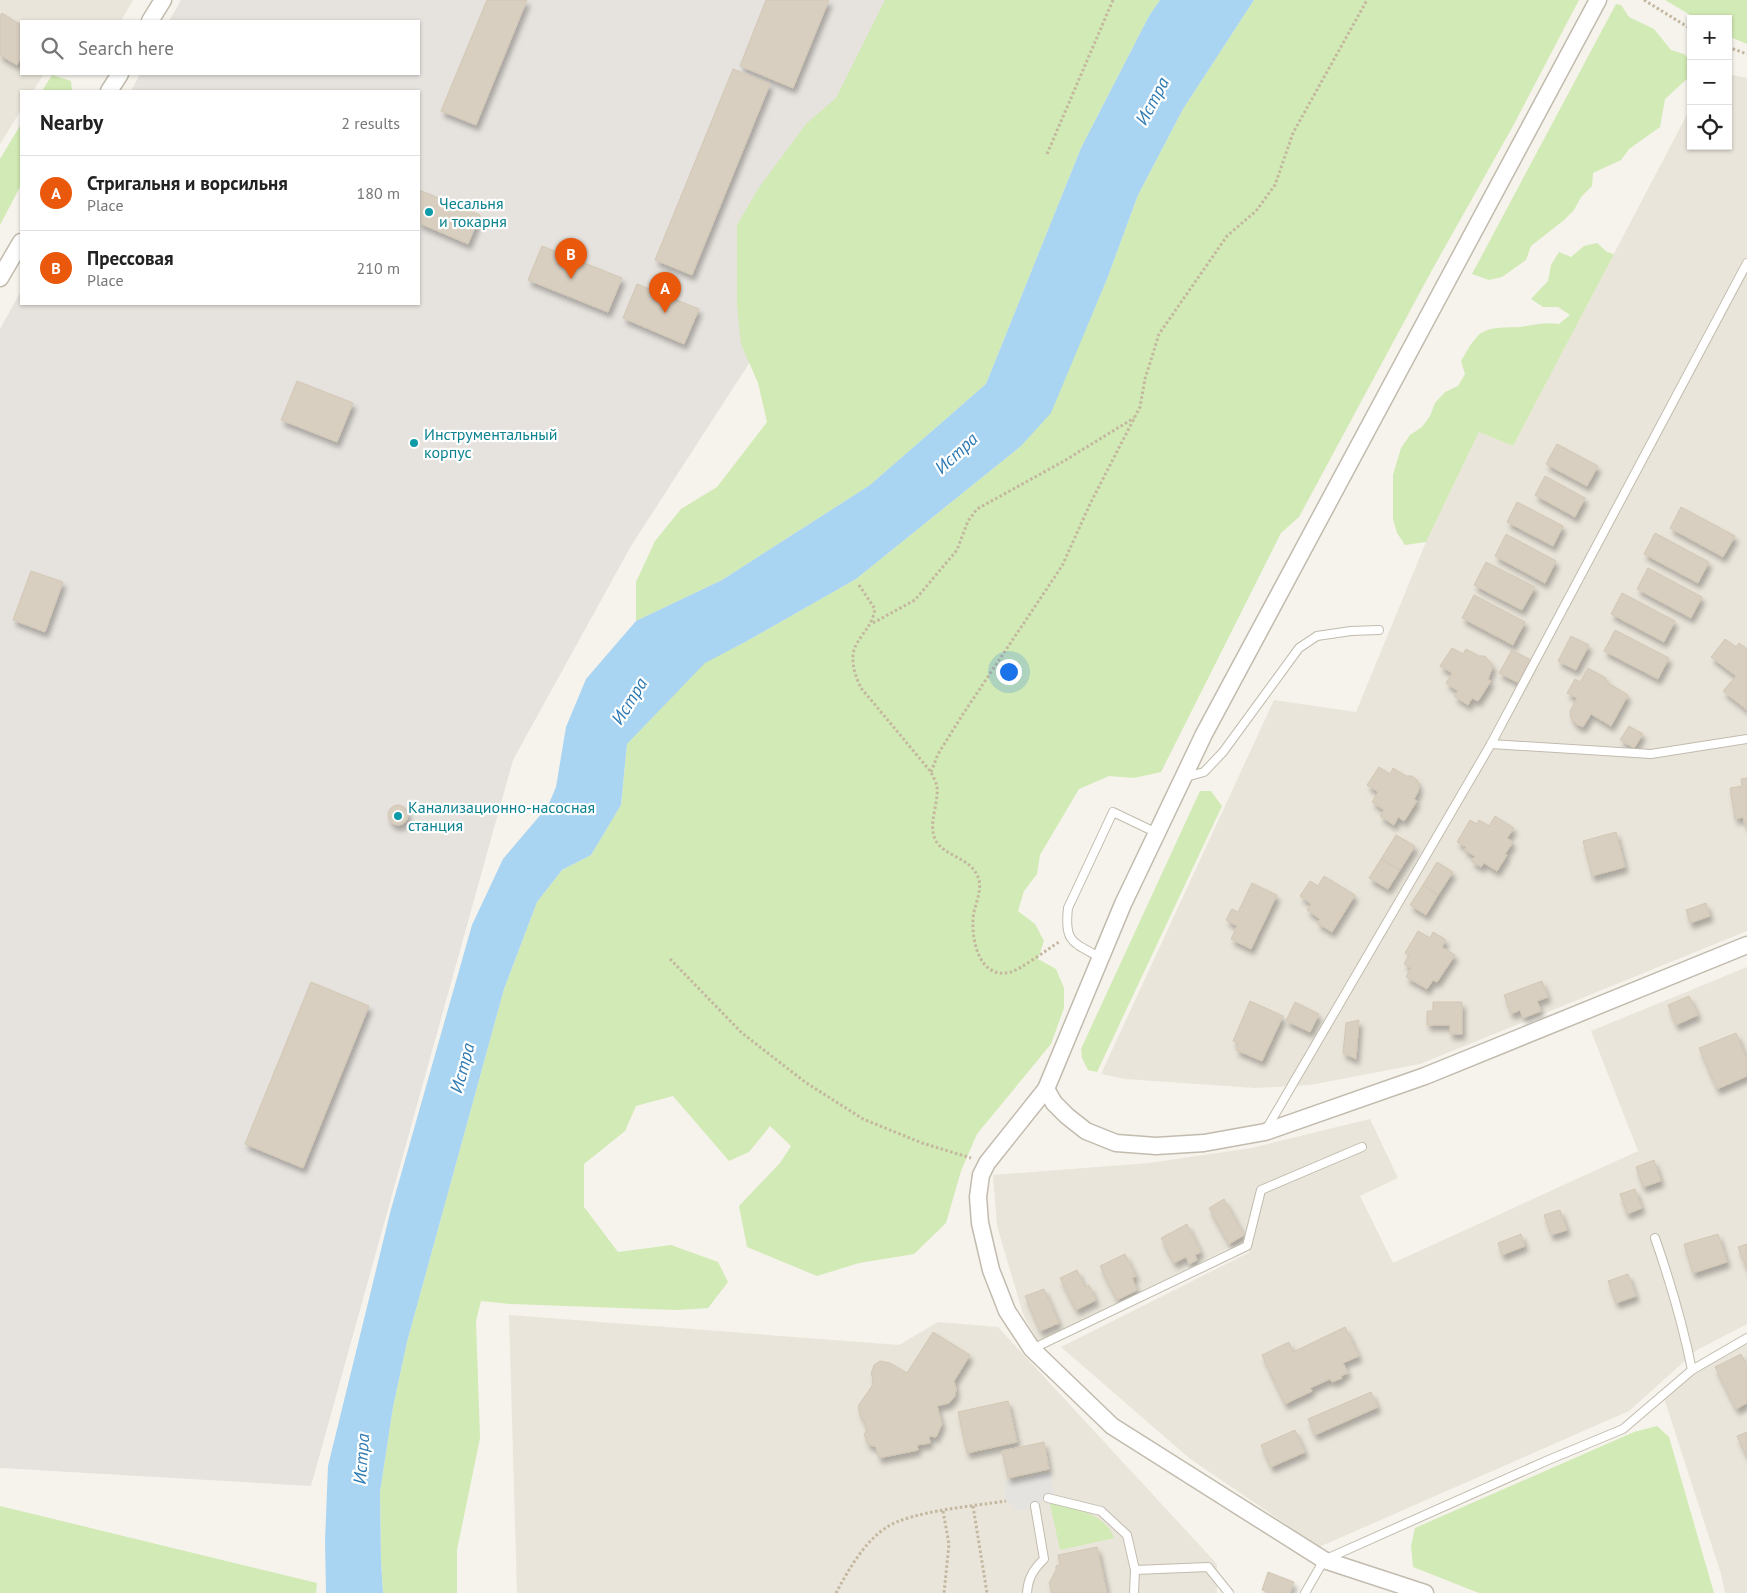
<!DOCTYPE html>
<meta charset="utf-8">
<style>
:root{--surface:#fff;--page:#f2f2f2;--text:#222;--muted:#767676;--line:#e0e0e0;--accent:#ea580c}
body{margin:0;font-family:"PT Sans",sans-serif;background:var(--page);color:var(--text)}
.controls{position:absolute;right:15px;top:15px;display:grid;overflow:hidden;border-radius:0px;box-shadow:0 1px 4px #0004}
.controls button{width:45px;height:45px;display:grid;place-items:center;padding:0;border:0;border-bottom:1px solid var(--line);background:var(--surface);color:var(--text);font:25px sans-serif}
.you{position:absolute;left:1008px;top:671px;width:18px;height:18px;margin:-12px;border:4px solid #fff;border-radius:50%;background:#1a73e8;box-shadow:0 0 0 8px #1a73e833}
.badge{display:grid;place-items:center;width:32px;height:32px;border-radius:50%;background:var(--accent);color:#fff;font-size:16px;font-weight:700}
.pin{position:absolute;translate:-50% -41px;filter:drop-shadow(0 1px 2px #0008)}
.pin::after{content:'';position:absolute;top:26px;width:18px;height:15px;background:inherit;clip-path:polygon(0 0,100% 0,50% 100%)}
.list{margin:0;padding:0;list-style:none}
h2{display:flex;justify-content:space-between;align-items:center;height:65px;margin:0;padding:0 20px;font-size:21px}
h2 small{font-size:16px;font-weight:400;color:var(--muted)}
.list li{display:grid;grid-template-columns:32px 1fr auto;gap:15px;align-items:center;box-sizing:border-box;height:75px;padding:0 20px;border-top:1px solid var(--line)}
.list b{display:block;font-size:19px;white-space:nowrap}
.list p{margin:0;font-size:16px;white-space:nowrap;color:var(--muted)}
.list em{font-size:16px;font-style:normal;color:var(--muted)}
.icon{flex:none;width:28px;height:28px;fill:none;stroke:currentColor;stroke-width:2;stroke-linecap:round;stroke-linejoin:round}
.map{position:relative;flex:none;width:1747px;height:1593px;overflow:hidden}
.search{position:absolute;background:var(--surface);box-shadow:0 1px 4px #0004;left:20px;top:20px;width:400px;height:55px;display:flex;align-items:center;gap:12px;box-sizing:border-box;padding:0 18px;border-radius:0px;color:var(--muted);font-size:19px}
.panel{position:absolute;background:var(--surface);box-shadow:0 1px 4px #0004;left:20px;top:90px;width:400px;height:215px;border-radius:0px}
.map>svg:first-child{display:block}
</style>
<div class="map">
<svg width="1747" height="1593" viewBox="0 0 1747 1593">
<defs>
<filter id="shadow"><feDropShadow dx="3" dy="5.5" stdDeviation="2.5" flood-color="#0004"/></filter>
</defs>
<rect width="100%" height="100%" fill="#f6f3ec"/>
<g fill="#eae5da">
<path d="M 0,0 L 133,0 L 121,21 L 21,21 L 21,74 L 44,74 L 33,91 L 21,91 L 21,110 L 0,144 Z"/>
<path d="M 1728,74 L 1747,78 L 1747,931 L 1420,1064 L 1310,1085 L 1255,1088 L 1125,1079 L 1101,1074 L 1274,700 L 1356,712 L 1426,542 L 1479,432 L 1513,446 L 1691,107 L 1691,146 L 1728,146 Z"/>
<path d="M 1747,967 L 1747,1324 L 1697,1350 L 1629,1411 L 1319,1547 L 1189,1458 L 1061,1347 L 1250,1252 L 1244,1241 L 1038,1342 L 1023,1314 L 997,1226 L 993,1175 L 1149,1163 L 1251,1148 L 1370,1119 L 1398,1178 L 1360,1196 L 1393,1263 L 1638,1151 L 1591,1031 Z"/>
<path d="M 509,1315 L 899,1345 L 938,1322 L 998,1327 L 1217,1564 L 1217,1593 L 517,1593 Z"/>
<path d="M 1747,1341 L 1747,1593 L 1725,1593 L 1721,1574 L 1663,1395 Z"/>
</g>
<path fill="#e6e2dd" d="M 181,0 L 984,0 L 631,546 L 513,760 L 311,1486 L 0,1468 L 0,329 L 21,291 L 21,304 L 419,304 L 419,91 L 131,91 L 140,74 L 419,74 L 419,21 L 169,21 Z"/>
<g fill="#d2eab5">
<path d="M 885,0 L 1160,0 L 1149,16 L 1081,148 L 986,384 L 870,485 L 722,580 L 636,621 L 636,582 L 655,541 L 681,509 L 717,487 L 767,422 L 758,383 L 741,344 L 737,305 L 737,225 L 758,189 L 806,124 L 836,98 Z"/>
<path d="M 1254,0 L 1579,0 L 1513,126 L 1432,270 L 1299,517 L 1281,533 L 1161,772 L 1134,778 L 1109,776 L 1079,789 L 1040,855 L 1037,874 L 1024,891 L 1018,911 L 1035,924 L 1044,941 L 1038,959 L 1056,969 L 1064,988 L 1064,1008 L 1051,1044 L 977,1134 L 961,1171 L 946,1223 L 914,1254 L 859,1263 L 817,1276 L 747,1247 L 739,1206 L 780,1163 L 791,1146 L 770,1126 L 749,1152 L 729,1161 L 673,1096 L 636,1106 L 625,1131 L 584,1164 L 584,1207 L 618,1252 L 671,1245 L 718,1262 L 728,1282 L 708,1308 L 677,1310 L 511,1304 L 481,1301 L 476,1321 L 480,1438 L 457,1550 L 457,1593 L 383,1593 L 381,1561 L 380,1492 L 393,1407 L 407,1342 L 504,989 L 537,902 L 562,870 L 591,855 L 621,805 L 627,744 L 705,662 L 747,641 L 856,579 L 1021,446 L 1050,413 L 1107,279 L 1138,195 L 1183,109 Z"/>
<path d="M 1665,0 L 1747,0 L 1747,44 L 1728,36 L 1728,19 L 1697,19 Z"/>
<path d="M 1616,4 L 1621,5 L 1629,17 L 1654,29 L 1671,50 L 1684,54 L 1691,62 L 1691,70 L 1688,78 L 1665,99 L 1660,127 L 1629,149 L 1621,160 L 1593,173 L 1592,186 L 1581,197 L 1574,210 L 1564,220 L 1531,246 L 1526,260 L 1502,277 L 1489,280 L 1472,274 Z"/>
<path d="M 52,75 L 71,81 L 72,91 L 42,91 Z"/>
<path d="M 21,124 L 21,185 L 0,225 L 0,159 Z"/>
<path d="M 1597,243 L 1607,252 L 1614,254 L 1513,446 L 1479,432 L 1426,542 L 1405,545 L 1397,533 L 1393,519 L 1393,475 L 1401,448 L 1410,435 L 1422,427 L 1430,416 L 1435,403 L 1445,392 L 1458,386 L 1465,374 L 1461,361 C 1466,353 1470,344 1476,338 C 1486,325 1506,328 1520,327 C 1534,325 1545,322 1559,324 L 1570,315 L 1558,307 L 1543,307 L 1531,299 L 1548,281 L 1551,265 L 1559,252 L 1571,257 L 1584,246 Z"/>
<path d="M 1200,791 L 1211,791 L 1222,806 L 1097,1072 L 1088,1070 L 1082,1058 L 1081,1049 Z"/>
<path d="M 1657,1426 L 1669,1437 L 1714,1593 L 1479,1593 L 1413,1567 L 1411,1546 L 1415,1528 L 1634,1432 Z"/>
<path d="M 1063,1502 C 1082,1511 1107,1517 1114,1538 L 1060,1550 L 1050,1504 Z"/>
<path d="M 0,1506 L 317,1583 L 316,1593 L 0,1593 Z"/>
</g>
<path fill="#e5e3e0" d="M 1051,1472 L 1054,1494 L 1030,1509 L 1015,1511 L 1012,1503 L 1006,1501 L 1004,1482 Z"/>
<path fill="#a9d4f2" d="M 1160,0 L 1254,0 L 1183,109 L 1138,195 L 1107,279 L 1051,413 L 1021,446 L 856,579 L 747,641 L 705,663 L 627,744 L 621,805 L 591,855 L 562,870 L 537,902 L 504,989 L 407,1342 L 393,1407 L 380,1492 L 381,1561 L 383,1593 L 326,1593 L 325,1541 L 328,1466 L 390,1213 L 472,925 L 503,859 L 548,806 L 556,787 L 566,727 L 586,679 L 636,621 L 722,580 L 870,485 L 986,384 L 1081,148 L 1149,16 Z"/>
<g fill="#d8cfc1" stroke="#d3c7b4" filter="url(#shadow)">
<path d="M 487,0 L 527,0 L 476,125 L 441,111 Z"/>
<path d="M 766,0 L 829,0 L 793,88 L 740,66 Z"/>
<path d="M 2,13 L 21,25 L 21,58 L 17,65 L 0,55 L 0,16 Z"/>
<path d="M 733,69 L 770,84 L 692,275 L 655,260 Z"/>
<path d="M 419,190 L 480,215 L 468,244 L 419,223 Z"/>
<path d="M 542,246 L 622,278 L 608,312 L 528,280 Z"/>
<path d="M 637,284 L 699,309 L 684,344 L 623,318 Z"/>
<path d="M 297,381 L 353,403 L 337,442 L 281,420 Z"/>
<path d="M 1557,444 L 1598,466 L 1587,486 L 1546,464 Z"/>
<path d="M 1545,476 L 1585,498 L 1575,517 L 1535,495 Z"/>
<path d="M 1517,502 L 1563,526 L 1553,546 L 1507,522 Z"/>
<path d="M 1681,507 L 1735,536 L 1723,557 L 1670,528 Z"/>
<path d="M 1655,533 L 1709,562 L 1698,583 L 1644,554 Z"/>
<path d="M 1506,534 L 1556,561 L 1545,583 L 1495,556 Z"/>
<path d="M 1486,562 L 1535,587 L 1522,610 L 1474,585 Z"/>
<path d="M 1648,568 L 1702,597 L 1691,618 L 1637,589 Z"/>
<path d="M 31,571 L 63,582 L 45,632 L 13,620 Z"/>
<path d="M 1622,593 L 1675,621 L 1664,642 L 1611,614 Z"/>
<path d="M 1474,595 L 1525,622 L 1513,645 L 1462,618 Z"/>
<path d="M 1615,630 L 1669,658 L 1658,679 L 1604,651 Z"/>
<path d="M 1571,636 L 1589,645 L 1576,670 L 1558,661 Z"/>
<path d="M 1725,639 L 1736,647 L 1739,643 L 1747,649 L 1747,710 L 1723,691 L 1736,676 L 1711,657 Z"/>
<path d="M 1452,648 L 1463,654 L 1466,649 L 1479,656 L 1485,656 L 1493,666 L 1488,679 L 1491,681 L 1478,701 L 1472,698 L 1468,705 L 1454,696 L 1458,691 L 1446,683 L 1452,673 L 1440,666 Z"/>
<path d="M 1512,650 L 1531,660 L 1519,683 L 1499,673 Z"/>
<path d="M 1588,668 L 1606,678 L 1605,681 L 1628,695 L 1611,726 L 1591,714 L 1583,727 L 1576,724 L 1571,718 L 1570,711 L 1577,698 L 1567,693 L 1575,679 L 1580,682 Z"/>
<path d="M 1629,726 L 1643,734 L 1634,748 L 1620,740 Z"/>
<path d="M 1379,767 L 1390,774 L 1393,768 L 1406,776 L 1412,776 L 1417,780 L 1419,786 L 1418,792 L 1414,799 L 1417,801 L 1404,821 L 1398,817 L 1394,825 L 1380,816 L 1384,810 L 1372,802 L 1378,792 L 1367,785 Z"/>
<path d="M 1747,778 L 1747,825 L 1745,825 L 1743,817 L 1735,819 L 1730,788 L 1742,786 L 1741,779 Z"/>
<circle cx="398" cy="815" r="10"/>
<path d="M 1495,816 L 1514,828 L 1507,838 L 1513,842 L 1505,854 L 1507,855 L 1497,871 L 1484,863 L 1481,867 L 1471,861 L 1475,856 L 1464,850 L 1466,847 L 1457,842 L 1470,820 L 1477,824 L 1479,820 L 1489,826 Z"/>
<path d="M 1616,832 L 1625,867 L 1592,876 L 1583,841 Z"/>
<path d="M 1396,835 L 1415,846 L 1400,870 L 1381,859 Z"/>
<path d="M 1381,859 L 1400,870 L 1388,889 L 1369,878 Z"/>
<path d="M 1437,862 L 1453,872 L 1438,895 L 1423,885 Z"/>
<path d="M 1324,876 L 1355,895 L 1332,932 L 1317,923 L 1320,919 L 1307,910 L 1311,904 L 1300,896 L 1310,881 L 1318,886 Z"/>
<path d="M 1252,883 L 1277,895 L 1251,949 L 1231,939 L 1237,926 L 1226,920 L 1232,909 L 1238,912 Z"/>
<path d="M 1423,885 L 1438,895 L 1426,915 L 1410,905 Z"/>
<path d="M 1706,903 L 1710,916 L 1690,923 L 1686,910 Z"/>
<path d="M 1418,931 L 1430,938 L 1433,932 L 1446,940 L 1442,947 L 1455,955 L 1437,982 L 1433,980 L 1427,989 L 1406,977 L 1411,968 L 1404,964 L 1409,955 L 1405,953 Z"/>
<path d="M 1542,981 L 1548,997 L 1537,1001 L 1541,1011 L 1523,1018 L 1520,1010 L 1511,1014 L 1504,995 Z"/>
<path d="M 311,982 L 369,1006 L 303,1168 L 245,1144 Z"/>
<path d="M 1689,996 L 1698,1015 L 1676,1025 L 1668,1005 Z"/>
<path d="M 1250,1001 L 1283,1016 L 1262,1061 L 1236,1050 L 1238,1043 L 1233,1041 Z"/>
<path d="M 1295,1002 L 1319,1014 L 1310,1032 L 1286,1021 Z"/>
<path d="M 1433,1002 L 1462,1002 L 1462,1034 L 1450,1034 L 1450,1025 L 1427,1025 L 1427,1011 L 1433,1011 Z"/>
<path d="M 1359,1020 L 1356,1059 L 1343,1053 L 1346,1023 Z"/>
<path d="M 1736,1033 L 1747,1060 L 1747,1076 L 1717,1089 L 1699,1048 Z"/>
<path d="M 1654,1160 L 1661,1181 L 1643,1187 L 1636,1167 Z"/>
<path d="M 1635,1189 L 1642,1208 L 1627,1214 L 1620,1194 Z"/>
<path d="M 1224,1199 L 1244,1235 L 1229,1244 L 1209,1208 Z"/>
<path d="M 1560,1210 L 1567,1230 L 1551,1235 L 1544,1215 Z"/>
<path d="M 1187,1224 L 1201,1252 L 1195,1255 L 1197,1260 L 1189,1264 L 1186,1257 L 1174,1263 L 1161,1238 Z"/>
<path d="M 1521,1234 L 1525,1246 L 1502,1255 L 1498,1243 Z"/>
<path d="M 1718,1234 L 1727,1262 L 1693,1273 L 1684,1244 Z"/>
<path d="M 1747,1244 L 1747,1270 L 1738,1247 Z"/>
<path d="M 1125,1254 L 1136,1276 L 1132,1278 L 1137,1290 L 1117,1300 L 1100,1266 Z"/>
<path d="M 1077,1270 L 1085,1287 L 1089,1285 L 1096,1300 L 1076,1310 L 1060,1278 Z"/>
<path d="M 1628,1274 L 1636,1296 L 1616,1303 L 1608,1281 Z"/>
<path d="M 1044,1289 L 1059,1323 L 1040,1331 L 1025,1296 Z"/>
<path d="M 1345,1327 L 1359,1356 L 1343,1363 L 1348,1373 L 1341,1376 L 1342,1378 L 1332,1382 L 1330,1379 L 1310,1388 L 1312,1391 L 1285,1404 L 1262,1355 L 1289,1342 L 1293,1352 Z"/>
<path d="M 933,1332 L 970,1355 L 954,1381 L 956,1389 L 955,1396 L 949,1403 L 937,1406 L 942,1424 L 936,1437 L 929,1436 L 930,1443 L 917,1445 L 918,1450 L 879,1458 L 876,1447 L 868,1444 L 864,1434 L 867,1431 L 863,1418 L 860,1415 L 858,1406 L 872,1386 L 873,1378 L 871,1374 L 874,1365 L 880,1361 L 890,1363 L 907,1373 Z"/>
<path d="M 1741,1354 L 1747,1365 L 1747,1403 L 1736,1409 L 1715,1367 Z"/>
<path d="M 1371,1392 L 1378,1407 L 1315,1435 L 1308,1419 Z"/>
<path d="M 1008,1401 L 1017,1442 L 967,1453 L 958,1412 Z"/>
<path d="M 1295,1430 L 1305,1452 L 1271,1467 L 1261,1445 Z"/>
<path d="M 1747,1432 L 1747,1457 L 1737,1436 Z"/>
<path d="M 1044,1442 L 1049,1469 L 1008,1478 L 1002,1451 Z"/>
<path d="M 1097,1547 L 1107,1593 L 1052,1593 L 1049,1583 L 1056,1570 L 1056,1566 L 1060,1565 L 1058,1555 Z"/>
<path d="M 1268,1572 L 1294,1582 L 1290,1593 L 1270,1593 L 1262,1590 Z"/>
</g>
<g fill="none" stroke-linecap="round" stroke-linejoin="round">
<defs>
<g id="service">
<path d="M 1491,744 L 1651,754 L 1747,739"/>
<path d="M 1186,777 L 1204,772 L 1223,752 L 1299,648 L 1317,636 L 1351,631 L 1379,630"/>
<path d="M 1101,958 C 1073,942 1064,943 1068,908 L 1113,812 L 1157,833"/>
<path d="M 1267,1128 L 1491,744 L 1747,263"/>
<path d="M 1655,1238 C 1670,1281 1683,1325 1692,1370"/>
<path d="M 1032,1349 L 1247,1246 L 1261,1190 L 1362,1147"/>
<path d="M 1048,1498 L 1101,1511 L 1127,1535 L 1135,1570 L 1208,1567 L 1229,1593"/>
<path d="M 1027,1593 C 1028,1578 1033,1570 1044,1559 L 1035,1506"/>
<path d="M 1134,1593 L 1135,1570"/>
<path d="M 1305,1593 L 1324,1560 L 1546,1461 L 1623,1429 L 1692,1370 L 1747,1338"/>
</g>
<g id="minor">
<path d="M 150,21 L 163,0"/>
<path d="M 109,91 L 120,74"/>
<path d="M 0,278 L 21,242"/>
<path d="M 1046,1089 L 1054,1103 L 1067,1116 L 1086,1131 L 1116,1143 L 1156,1146 L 1204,1143 L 1265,1132 L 1425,1076 L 1747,945"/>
<path d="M 1425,1593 L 1324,1560 L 1112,1426 L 1032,1349 L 1007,1311 L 991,1270 L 980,1223 L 978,1197 L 981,1175 L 987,1163 L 1046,1089 L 1123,904 L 1204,734 L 1598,0"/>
</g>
</defs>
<use href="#service" stroke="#c2bbae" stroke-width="10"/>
<use href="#minor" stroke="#c2bbae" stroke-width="19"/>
<g stroke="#c4b79f" stroke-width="3" stroke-dasharray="2.5 2.5" stroke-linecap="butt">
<path d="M 1644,0 L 1691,29"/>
<path d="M 1728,47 L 1747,54"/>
<path d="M 1047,154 L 1113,0"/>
<path d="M 859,585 L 875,609 C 871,628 864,630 856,645 C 849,658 855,676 861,688 L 931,772 C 933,777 936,782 937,786 C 939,804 928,822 935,839 C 943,857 973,857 979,880 C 982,895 973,906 973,921 C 972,944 981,980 1011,972 C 1021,969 1048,949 1059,942"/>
<path d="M 873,623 L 915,600 L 957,550 L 968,521 L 977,509 L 1064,461 L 1134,418"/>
<path d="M 931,772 L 938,754 L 963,714 L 1062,566 L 1090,504 L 1140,407 L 1145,379 L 1159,334 L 1227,236 L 1256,211 L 1275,185 L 1293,133 L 1367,0"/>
<path d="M 670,959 L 742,1033 L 805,1082 L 863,1119 L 922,1143 L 971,1158"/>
<path d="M 973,1506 L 987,1593"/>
<path d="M 943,1511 L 949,1544 L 944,1593"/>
<path d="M 836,1593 C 849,1569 864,1542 887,1527 C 912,1511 975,1506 1006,1501"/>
</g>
<use href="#service" stroke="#fff" stroke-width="8"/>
<use href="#minor" stroke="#fff" stroke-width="16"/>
</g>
<g fill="#0f9aa8" stroke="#fff" stroke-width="2">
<circle cx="429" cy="212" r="5"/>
<circle cx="414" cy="443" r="5"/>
<circle cx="398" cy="816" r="5"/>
</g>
<g text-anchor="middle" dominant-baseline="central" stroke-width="4.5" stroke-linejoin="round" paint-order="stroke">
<g font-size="16" fill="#0d838f" stroke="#fff" text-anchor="start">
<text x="439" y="203">Чесальня<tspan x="439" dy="18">и токарня</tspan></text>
<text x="424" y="434">Инструментальный<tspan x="424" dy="18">корпус</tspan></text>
<text x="408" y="807">Канализационно-насосная<tspan x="408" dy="18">станция</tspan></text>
</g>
<g font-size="18" font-style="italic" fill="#2e7ab2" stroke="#fff">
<text transform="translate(1152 101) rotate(-62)">Истра</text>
<text transform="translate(956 453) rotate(-43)">Истра</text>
<text transform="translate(629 701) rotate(-58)">Истра</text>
<text transform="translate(462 1068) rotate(-75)">Истра</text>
<text transform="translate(361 1459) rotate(-86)">Истра</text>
</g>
</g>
</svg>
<div class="controls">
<button>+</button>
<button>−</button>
<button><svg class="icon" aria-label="locate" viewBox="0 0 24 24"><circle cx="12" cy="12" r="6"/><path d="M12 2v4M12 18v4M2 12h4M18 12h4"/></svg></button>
</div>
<div class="you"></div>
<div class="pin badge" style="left:665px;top:313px">A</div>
<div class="pin badge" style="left:571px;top:279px">B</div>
<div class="search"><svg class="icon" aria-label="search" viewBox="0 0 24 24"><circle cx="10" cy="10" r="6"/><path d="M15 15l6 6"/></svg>Search here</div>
<section class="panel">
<h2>Nearby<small>2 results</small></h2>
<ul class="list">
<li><span class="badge">A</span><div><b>Стригальня и ворсильня</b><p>Place</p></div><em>180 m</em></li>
<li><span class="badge">B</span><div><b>Прессовая</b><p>Place</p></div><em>210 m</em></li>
</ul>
</section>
</div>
